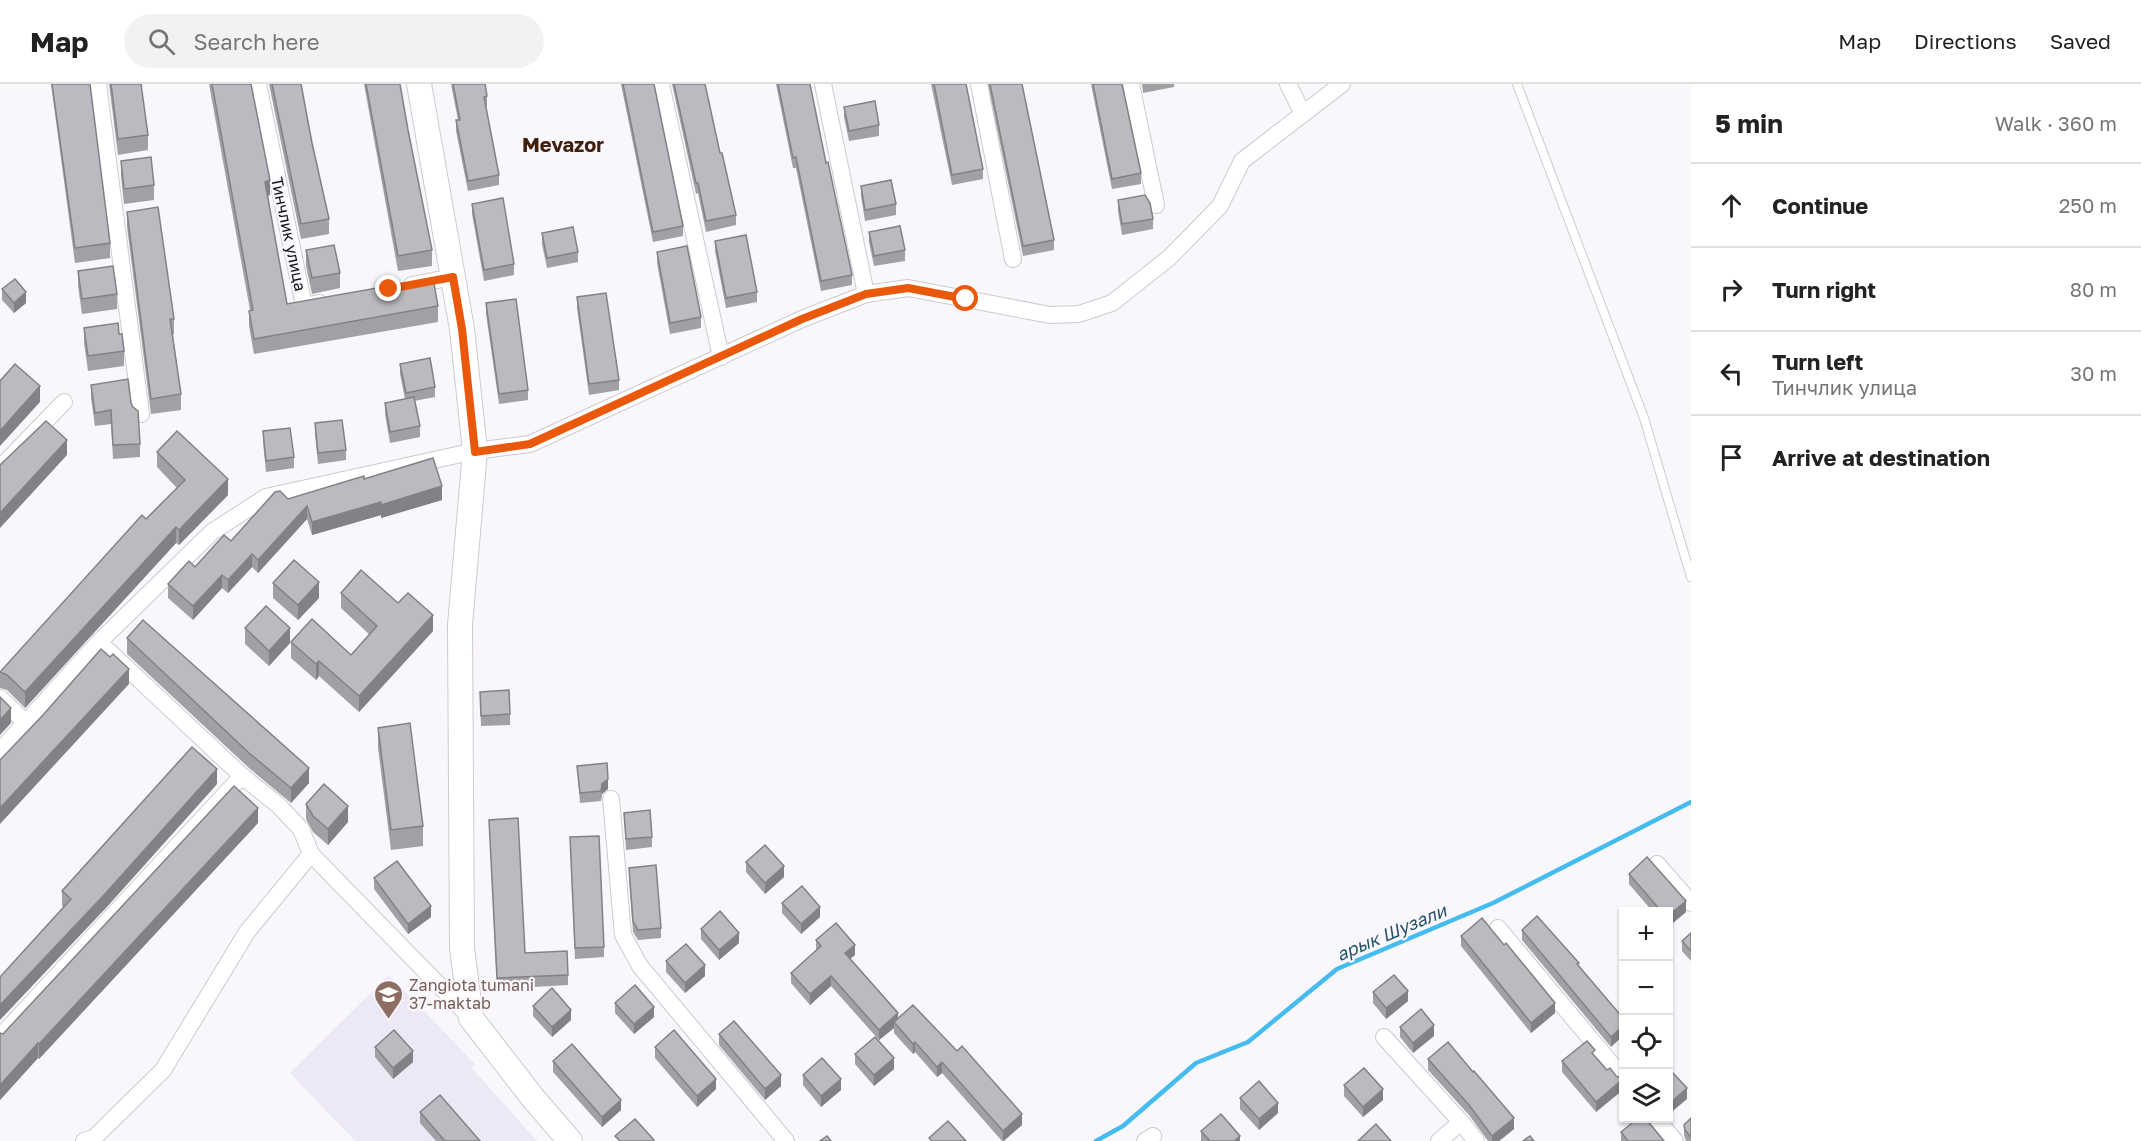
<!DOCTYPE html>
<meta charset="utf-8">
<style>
:root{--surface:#fff;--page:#f2f2f2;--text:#222;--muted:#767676;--line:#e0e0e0}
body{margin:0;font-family:"Golos Text",sans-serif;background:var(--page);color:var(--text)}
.controls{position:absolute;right:18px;bottom:18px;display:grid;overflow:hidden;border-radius:0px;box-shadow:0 2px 4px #0004}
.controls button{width:54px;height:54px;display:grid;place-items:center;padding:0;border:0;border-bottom:2px solid var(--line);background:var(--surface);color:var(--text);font:30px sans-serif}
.stop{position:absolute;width:18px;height:18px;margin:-14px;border:4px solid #ea580c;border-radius:50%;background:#fff}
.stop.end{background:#ea580c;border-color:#fff;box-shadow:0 2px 6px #0008}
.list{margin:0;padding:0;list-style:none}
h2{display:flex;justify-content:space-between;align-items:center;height:78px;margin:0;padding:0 24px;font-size:26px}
h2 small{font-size:20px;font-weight:400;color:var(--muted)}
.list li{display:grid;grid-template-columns:39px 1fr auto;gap:18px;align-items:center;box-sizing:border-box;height:84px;padding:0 24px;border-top:2px solid var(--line)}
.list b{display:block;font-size:22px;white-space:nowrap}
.list p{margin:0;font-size:20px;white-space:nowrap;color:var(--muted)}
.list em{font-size:20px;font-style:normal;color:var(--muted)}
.icon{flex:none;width:33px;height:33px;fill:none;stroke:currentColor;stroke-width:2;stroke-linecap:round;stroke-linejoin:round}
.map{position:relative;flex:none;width:1691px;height:1057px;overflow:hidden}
header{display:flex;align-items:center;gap:36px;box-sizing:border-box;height:84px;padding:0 30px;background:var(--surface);border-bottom:2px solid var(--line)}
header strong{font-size:28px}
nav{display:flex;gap:33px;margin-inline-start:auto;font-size:21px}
.search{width:420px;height:54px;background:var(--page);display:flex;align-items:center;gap:15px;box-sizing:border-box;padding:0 21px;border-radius:33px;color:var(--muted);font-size:22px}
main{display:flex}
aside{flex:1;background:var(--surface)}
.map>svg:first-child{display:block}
</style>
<header>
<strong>Map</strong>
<div class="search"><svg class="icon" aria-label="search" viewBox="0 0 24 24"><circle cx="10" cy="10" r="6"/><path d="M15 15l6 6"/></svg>Search here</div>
<nav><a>Map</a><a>Directions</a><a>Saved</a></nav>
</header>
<main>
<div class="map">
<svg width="1691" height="1057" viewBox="0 0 1691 1057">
<rect width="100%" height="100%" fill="#f9f6fc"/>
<path fill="#ede8f5" d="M 389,891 L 475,980 L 471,983 L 537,1057 L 355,1057 L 290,989 Z"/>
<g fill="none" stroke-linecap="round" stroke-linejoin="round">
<path stroke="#45bcf0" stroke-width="4.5" d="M 1096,1057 L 1123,1042 L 1196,979 L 1248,958 L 1337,885 L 1493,819 L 1691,718"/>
<defs>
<path id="lane" d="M 1517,0 L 1644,334 L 1691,493"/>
<g id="street">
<path d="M 98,0 L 141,330"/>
<path d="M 258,0 L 304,222 L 319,219"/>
<path d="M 661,0 L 721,273"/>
<path d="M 823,0 L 866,210"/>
<path d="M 979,0 L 1013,175"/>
<path d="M 1131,0 L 1156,121"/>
<path d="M 1288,0 L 1303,30"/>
<path d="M 412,201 L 453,193"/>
<path d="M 0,384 L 64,318"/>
<path d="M 99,558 L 242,692 L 278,721 L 301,745 L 311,770 L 471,934"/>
<path d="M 0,614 L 26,639"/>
<path d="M 0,667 L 99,558 L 212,448 L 266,413 L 475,367 L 530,360 L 802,235 L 866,210 L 908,204 L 1050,231 L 1079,230 L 1112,219 L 1169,174 L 1220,122 L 1242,77 L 1342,0"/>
<path d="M 611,715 L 623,851 L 640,882 L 786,1057"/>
<path d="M 1657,780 L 1691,819"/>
<path d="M 1498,844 L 1624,995"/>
<path d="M 0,953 L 242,692"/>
<path d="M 1384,953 L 1461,1038 L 1476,1057"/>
<path d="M 1656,1034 L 1675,1057"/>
<path d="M 84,1057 L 94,1054 L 163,986 L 247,848 L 311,770"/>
<path d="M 1145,1057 L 1153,1052"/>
<path d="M 1439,1057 L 1461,1038"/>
</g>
<path id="secondary" d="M 419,0 L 462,245 L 475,367 L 460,541 L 462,864 L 471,934 L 533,1014 L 570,1057"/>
</defs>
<use href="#lane" stroke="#cdcad0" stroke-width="10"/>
<use href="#street" stroke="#cdcad0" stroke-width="18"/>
<use href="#secondary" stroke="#cdcad0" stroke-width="26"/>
<use href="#lane" stroke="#fff" stroke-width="8"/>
<use href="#street" stroke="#fff" stroke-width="16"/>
<use href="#secondary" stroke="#fff" stroke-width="24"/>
</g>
<g fill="#a0a0a5">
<path d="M 51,0 L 90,0 L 110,159 L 110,174 L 75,179 Z"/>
<path d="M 109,0 L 141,0 L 148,51 L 148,66 L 118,71 Z"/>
<path d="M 209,0 L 251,0 L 270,111 L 267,112 L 287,220 L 438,222 L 438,238 L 254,270 L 249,242 L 249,227 L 250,226 Z"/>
<path d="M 269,0 L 301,0 L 312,59 L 329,135 L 329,150 L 301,155 Z"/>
<path d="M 364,0 L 400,0 L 408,46 L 432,166 L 432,182 L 398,187 Z"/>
<path d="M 451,0 L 485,0 L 487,12 L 487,22 L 486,23 L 499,91 L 499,101 L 468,107 L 456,47 L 456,36 L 458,36 Z"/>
<path d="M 621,0 L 654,0 L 683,142 L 683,152 L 653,158 Z"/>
<path d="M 672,0 L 705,0 L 720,69 L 736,131 L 736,141 L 706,148 L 698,109 L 696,110 Z"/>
<path d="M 776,0 L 810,0 L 826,79 L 852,191 L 852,201 L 821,207 L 796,84 L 793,84 Z"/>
<path d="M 931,0 L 966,0 L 983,85 L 983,95 L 952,101 Z"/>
<path d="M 988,0 L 1022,0 L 1054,156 L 1054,166 L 1023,172 Z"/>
<path d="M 1091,0 L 1122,0 L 1141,89 L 1141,100 L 1112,105 Z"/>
<path d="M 1142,0 L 1174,0 L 1174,3 L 1143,9 Z"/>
<path d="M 844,23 L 879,41 L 879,52 L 849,57 L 844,33 Z"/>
<path d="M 121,77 L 154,101 L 154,116 L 124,120 L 121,92 Z"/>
<path d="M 861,102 L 896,120 L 896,131 L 865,137 L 861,112 Z"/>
<path d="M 1118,116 L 1153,135 L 1153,145 L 1122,151 L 1118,127 Z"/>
<path d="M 472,120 L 514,180 L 514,191 L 484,197 L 472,130 Z"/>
<path d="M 127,128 L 174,235 L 174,250 L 173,251 L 181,310 L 181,326 L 151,330 L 127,143 Z"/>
<path d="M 869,148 L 905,166 L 905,177 L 874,182 L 869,158 Z"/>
<path d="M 542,149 L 578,168 L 578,178 L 547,184 L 542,160 Z"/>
<path d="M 715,157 L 757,208 L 757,218 L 726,224 L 715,167 Z"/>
<path d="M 306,166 L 340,189 L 340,204 L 312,210 L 306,182 Z"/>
<path d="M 657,168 L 701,233 L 701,244 L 670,250 L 657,179 Z"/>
<path d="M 78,187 L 117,210 L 117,225 L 82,230 L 78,202 Z"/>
<path d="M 2,205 L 26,219 L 14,229 L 2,216 Z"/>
<path d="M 577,213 L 619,296 L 619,306 L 589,311 L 577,224 Z"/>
<path d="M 486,219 L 528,306 L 528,316 L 499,320 L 486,230 Z"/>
<path d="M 84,244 L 119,250 L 124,267 L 124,282 L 88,287 L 84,259 Z"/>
<path d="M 400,280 L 435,303 L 435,313 L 414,317 L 420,342 L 420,353 L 390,359 L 385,330 L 385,319 L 405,315 L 400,290 Z"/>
<path d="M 91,301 L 131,319 L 140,360 L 140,373 L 113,375 L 111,340 L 95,342 L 91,314 Z"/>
<path d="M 315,339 L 346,366 L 346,376 L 318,380 L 315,350 Z"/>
<path d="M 263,347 L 294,373 L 294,384 L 266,388 L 263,358 Z"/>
<path d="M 157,368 L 228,411 L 179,461 L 176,459 L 25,624 L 7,606 L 0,604 L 0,588 L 146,435 L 177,404 L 157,383 Z"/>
<path d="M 288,415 L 442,416 L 381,434 L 381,431 L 312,451 L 307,435 L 258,489 L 252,483 L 228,509 L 222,504 L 193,536 L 168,514 L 168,500 L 195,483 Z"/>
<path d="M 273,499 L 319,514 L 298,536 L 273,514 Z"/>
<path d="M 341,509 L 398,519 L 433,547 L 359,628 L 319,592 L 316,596 L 291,574 L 291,558 L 351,571 L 370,551 L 341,524 Z"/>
<path d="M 245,544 L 290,559 L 269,582 L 245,560 Z"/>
<path d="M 127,554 L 309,699 L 291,719 L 249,684 L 127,570 Z"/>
<path d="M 480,608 L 510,630 L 510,641 L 481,642 Z"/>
<path d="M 378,644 L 423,742 L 423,762 L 391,766 L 378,664 Z"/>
<path d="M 577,682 L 608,705 L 602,710 L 601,717 L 580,719 Z"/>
<path d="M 217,700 L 104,826 L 64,823 L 62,822 L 62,807 Z"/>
<path d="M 306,720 L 348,738 L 328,761 L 313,748 L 306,735 Z"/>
<path d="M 624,729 L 652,753 L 652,763 L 626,766 Z"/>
<path d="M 489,736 L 525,869 L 568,891 L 568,901 L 497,905 Z"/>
<path d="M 258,739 L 39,975 L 38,974 L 0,1016 L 0,949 L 3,950 Z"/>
<path d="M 570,753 L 604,863 L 604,873 L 575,875 Z"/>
<path d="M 746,778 L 784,793 L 765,810 L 746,788 Z"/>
<path d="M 629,784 L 661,844 L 661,854 L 638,856 L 633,848 L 629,794 Z"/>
<path d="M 1629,790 L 1686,828 L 1668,843 L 1668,828 L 1653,828 L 1629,800 Z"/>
<path d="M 374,794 L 431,833 L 408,850 L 374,805 Z"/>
<path d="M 782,819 L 820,833 L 801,850 L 782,829 Z"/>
<path d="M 701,845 L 739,859 L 719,876 L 701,855 Z"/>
<path d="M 1522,846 L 1579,882 L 1623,934 L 1611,963 L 1522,856 Z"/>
<path d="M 1691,849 L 1691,877 L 1682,867 L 1682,857 Z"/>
<path d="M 1461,852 L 1555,929 L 1531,949 L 1461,862 Z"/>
<path d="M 816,856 L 855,871 L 850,875 L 898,934 L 1022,1041 L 1004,1057 L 1002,1057 L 942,989 L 937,993 L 915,968 L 913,970 L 894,949 L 894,944 L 879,956 L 831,902 L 810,921 L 791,899 L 791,889 L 816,866 Z"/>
<path d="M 666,877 L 705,892 L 685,909 L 666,888 Z"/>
<path d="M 1373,908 L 1408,917 L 1386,935 L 1373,919 Z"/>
<path d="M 615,919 L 654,933 L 634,950 L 615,929 Z"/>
<path d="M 533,922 L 571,936 L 552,953 L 533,932 Z"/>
<path d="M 1400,943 L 1434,952 L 1413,969 L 1400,953 Z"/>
<path d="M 719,950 L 781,1002 L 765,1016 L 719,961 Z"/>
<path d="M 375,963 L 413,978 L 393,995 L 375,973 Z"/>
<path d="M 655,963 L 716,1005 L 697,1023 L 655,974 Z"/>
<path d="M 855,970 L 894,985 L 874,1002 L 855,980 Z"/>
<path d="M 1595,973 L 1607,986 L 1616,992 L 1596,1028 L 1562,988 L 1562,977 Z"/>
<path d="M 1428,975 L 1514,1045 L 1499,1057 L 1488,1057 L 1469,1031 L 1428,986 Z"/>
<path d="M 553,977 L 621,1026 L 602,1043 L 553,988 Z"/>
<path d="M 803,991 L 841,1006 L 821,1023 L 803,1001 Z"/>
<path d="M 1344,1001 L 1383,1016 L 1363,1033 L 1344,1012 Z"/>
<path d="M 1240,1014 L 1278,1029 L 1259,1046 L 1240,1025 Z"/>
<path d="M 420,1028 L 480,1057 L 436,1057 L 420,1039 Z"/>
<path d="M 1691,1034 L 1691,1057 L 1686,1057 L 1684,1051 L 1684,1041 Z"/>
<path d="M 1201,1047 L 1240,1057 L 1201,1057 Z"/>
<path d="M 1621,1048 L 1664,1057 L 1621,1057 Z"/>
</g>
<g fill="#828286">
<path d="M 270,96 L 270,111 L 265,113 L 265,98 Z"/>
<path d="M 26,208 L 26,219 L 14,229 L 14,219 Z"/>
<path d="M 40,302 L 40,318 L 0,362 L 0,347 Z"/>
<path d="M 67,356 L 67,371 L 0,444 L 0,429 Z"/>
<path d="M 228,395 L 228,411 L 179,461 L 179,446 Z"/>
<path d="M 442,402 L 442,416 L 381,434 L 381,421 Z"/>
<path d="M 381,418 L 381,431 L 312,451 L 312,438 Z"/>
<path d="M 307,422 L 307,435 L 258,489 L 258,476 Z"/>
<path d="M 176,443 L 176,459 L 25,624 L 25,608 Z"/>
<path d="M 252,470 L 252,483 L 228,509 L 228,496 Z"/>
<path d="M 222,491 L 222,504 L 193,536 L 193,522 Z"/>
<path d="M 319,498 L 319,514 L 298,536 L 298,521 Z"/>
<path d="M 433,531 L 433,547 L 359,628 L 359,612 Z"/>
<path d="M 290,544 L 290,559 L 269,582 L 269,567 Z"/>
<path d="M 319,577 L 319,592 L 316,596 L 316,580 Z"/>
<path d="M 129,585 L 129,600 L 0,740 L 0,724 Z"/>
<path d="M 11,624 L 11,639 L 0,651 L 0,636 Z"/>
<path d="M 309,684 L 309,699 L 291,719 L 291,704 Z"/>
<path d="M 217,685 L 217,700 L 104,826 L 0,936 L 0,921 Z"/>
<path d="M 608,695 L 608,705 L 602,710 L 601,717 L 602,700 Z"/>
<path d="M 348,722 L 348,738 L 328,761 L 328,745 Z"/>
<path d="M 258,724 L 258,739 L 39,975 L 39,960 Z"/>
<path d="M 784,782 L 784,793 L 765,810 L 765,799 Z"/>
<path d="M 1686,817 L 1686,828 L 1668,843 L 1668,832 Z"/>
<path d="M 431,822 L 431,833 L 408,850 L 408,840 Z"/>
<path d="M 820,823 L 820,833 L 801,850 L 801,840 Z"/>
<path d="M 739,849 L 739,859 L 719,876 L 719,866 Z"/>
<path d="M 855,861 L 855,871 L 845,879 L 845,869 Z"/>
<path d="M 705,881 L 705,892 L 685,909 L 685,899 Z"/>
<path d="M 831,892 L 831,902 L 810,921 L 810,910 Z"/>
<path d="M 1408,907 L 1408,917 L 1386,935 L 1386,924 Z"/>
<path d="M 1555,919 L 1555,929 L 1531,949 L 1531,939 Z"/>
<path d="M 654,923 L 654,933 L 634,950 L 634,940 Z"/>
<path d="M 571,926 L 571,936 L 552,953 L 552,943 Z"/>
<path d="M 898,929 L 898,939 L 894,938 L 894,944 L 879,956 L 879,946 Z"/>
<path d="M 1434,941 L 1434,952 L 1413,969 L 1413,959 Z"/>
<path d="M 1623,942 L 1623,952 L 1611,963 L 1611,953 Z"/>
<path d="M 915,958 L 915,968 L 913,970 L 913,960 Z"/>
<path d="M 38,959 L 38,974 L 0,1016 L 0,1001 Z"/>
<path d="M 413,967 L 413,978 L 393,995 L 393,984 Z"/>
<path d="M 894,974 L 894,985 L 874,1002 L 874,991 Z"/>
<path d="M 942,978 L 942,989 L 937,993 L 937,983 Z"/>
<path d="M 781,991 L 781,1002 L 765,1016 L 765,1005 Z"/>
<path d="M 716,995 L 716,1005 L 697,1023 L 697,1012 Z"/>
<path d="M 841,995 L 841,1006 L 821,1023 L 821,1012 Z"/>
<path d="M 1623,995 L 1623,1006 L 1596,1028 L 1596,1018 Z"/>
<path d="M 1687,1004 L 1687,1015 L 1668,1031 L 1668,1021 Z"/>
<path d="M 1383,1005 L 1383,1016 L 1363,1033 L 1363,1023 Z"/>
<path d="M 621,1016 L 621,1026 L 602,1043 L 602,1033 Z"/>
<path d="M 1278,1019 L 1278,1029 L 1259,1046 L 1259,1035 Z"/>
<path d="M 1022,1030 L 1022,1041 L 1003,1057 L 1003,1047 Z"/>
<path d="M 1514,1034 L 1514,1045 L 1499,1057 L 1492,1057 L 1492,1052 Z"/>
<path d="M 1240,1052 L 1240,1057 L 1234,1057 Z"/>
</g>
<g fill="#babac0" stroke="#828286" stroke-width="1.5">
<path d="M 52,0 L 90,0 L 110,159 L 75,164 Z"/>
<path d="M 111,0 L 141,0 L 148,51 L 118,55 Z"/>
<path d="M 212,0 L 251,0 L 270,96 L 265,98 L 287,220 L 433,194 L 438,222 L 254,255 L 249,227 L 253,226 Z"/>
<path d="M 272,0 L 301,0 L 312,59 L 329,135 L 301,140 Z"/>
<path d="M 366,0 L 400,0 L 408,46 L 432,166 L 398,172 Z"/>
<path d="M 453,0 L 485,0 L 487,12 L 484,13 L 499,91 L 468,97 L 456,36 L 460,36 Z"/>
<path d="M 623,0 L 654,0 L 683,142 L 653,148 Z"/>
<path d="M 674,0 L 705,0 L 720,69 L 722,69 L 736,131 L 706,137 L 698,99 L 696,99 Z"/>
<path d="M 778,0 L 810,0 L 826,79 L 828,78 L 852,191 L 821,197 L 796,73 L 793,74 Z"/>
<path d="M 934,0 L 966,0 L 983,85 L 952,91 Z"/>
<path d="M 990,0 L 1022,0 L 1054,156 L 1023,162 Z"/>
<path d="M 1093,0 L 1122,0 L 1141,89 L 1112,95 Z"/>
<path d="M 875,17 L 879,41 L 849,47 L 844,23 Z"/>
<path d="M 151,73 L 154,101 L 124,105 L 121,77 Z"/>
<path d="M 891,96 L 896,120 L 865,126 L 861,102 Z"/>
<path d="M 1145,111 L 1150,119 L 1153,135 L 1122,140 L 1118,116 Z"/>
<path d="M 503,114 L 514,180 L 484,186 L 472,120 Z"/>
<path d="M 158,123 L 174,235 L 170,235 L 181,310 L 151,315 L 127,128 Z"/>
<path d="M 900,142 L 905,166 L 874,172 L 869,148 Z"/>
<path d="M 573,143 L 578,168 L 547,174 L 542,149 Z"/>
<path d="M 746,151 L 757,208 L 726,214 L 715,157 Z"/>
<path d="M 334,161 L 340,189 L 312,194 L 306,166 Z"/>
<path d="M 687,162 L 701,233 L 670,239 L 657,168 Z"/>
<path d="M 113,182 L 117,210 L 82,215 L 78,187 Z"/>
<path d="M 15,195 L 26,208 L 14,219 L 2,205 Z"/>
<path d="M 606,209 L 619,296 L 589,300 L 577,213 Z"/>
<path d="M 516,215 L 528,306 L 499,310 L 486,219 Z"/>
<path d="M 118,239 L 119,250 L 122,250 L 124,267 L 88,272 L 84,244 Z"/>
<path d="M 430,274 L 435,303 L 406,309 L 400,280 Z"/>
<path d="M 15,280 L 40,302 L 0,347 L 0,297 Z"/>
<path d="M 128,295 L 131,319 L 133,323 L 138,327 L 140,360 L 113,361 L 111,326 L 95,329 L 91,301 Z"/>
<path d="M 414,313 L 420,342 L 390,348 L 385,319 Z"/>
<path d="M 342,336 L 346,366 L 318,369 L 315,339 Z"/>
<path d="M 46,337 L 67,356 L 0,429 L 0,381 Z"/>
<path d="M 290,344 L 294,373 L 266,377 L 263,347 Z"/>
<path d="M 177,347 L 228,395 L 179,446 L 176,443 L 25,608 L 7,591 L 0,588 L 142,431 L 146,435 L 185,396 L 157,368 Z"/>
<path d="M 433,374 L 442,402 L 381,421 L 381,418 L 312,438 L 307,422 L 258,476 L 252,470 L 228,496 L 222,491 L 193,522 L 168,500 L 189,477 L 195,483 L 224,451 L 231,457 L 275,408 L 280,407 L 288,415 L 364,392 L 364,395 Z"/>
<path d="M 294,476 L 319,498 L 298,521 L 273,499 Z"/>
<path d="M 361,486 L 398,519 L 408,509 L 433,531 L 359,612 L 319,577 L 316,580 L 291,558 L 312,535 L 351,571 L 377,542 L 341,509 Z"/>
<path d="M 266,522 L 290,544 L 269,567 L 245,544 Z"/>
<path d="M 143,536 L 309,684 L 291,704 L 249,669 L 127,554 Z"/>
<path d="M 101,565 L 110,573 L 113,570 L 129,585 L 0,724 L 0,676 L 43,631 Z"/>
<path d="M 509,606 L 510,630 L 481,632 L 480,608 Z"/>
<path d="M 0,613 L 11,624 L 0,636 Z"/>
<path d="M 410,639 L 423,742 L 391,746 L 378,644 Z"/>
<path d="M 192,663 L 217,685 L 104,811 L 0,921 L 0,893 L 71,815 L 62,807 Z"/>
<path d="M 607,679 L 608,695 L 602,700 L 601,707 L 580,709 L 577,682 Z"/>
<path d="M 324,700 L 348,722 L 328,745 L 313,732 L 306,720 Z"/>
<path d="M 234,702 L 258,724 L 39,960 L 38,959 L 0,1001 L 0,949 L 3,950 Z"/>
<path d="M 650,726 L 652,753 L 626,755 L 624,729 Z"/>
<path d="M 518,734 L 525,869 L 567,867 L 568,891 L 497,894 L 489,736 Z"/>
<path d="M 599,752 L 604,863 L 575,864 L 570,753 Z"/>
<path d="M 765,761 L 784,782 L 765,799 L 746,778 Z"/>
<path d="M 1647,773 L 1686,817 L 1668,832 L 1668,828 L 1662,828 L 1629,790 Z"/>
<path d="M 397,777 L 431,822 L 408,840 L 374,794 Z"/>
<path d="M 656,781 L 661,844 L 638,846 L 633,837 L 629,784 Z"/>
<path d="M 802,802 L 820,823 L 801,840 L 782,819 Z"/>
<path d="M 720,827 L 739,849 L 719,866 L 701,845 Z"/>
<path d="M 1537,832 L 1579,879 L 1577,880 L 1623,934 L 1623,942 L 1611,953 L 1522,846 Z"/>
<path d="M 1482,834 L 1504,861 L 1506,859 L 1555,919 L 1531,939 L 1461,852 Z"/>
<path d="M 836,839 L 855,861 L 845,869 L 898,929 L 879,946 L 831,892 L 810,910 L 791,889 L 821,862 L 816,856 Z"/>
<path d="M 1691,849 L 1691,867 L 1682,857 Z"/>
<path d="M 686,860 L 705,881 L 685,899 L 666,877 Z"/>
<path d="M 1394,891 L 1408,907 L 1386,924 L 1373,908 Z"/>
<path d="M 635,901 L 654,923 L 634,940 L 615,919 Z"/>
<path d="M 552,904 L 571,926 L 552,943 L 533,922 Z"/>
<path d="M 913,921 L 957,967 L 962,962 L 1022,1030 L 1003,1047 L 942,978 L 937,983 L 915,958 L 913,960 L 894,938 Z"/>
<path d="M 1421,925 L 1434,941 L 1413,959 L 1400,943 Z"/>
<path d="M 734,937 L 781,991 L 765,1005 L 719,950 Z"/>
<path d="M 394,946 L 413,967 L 393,984 L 375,963 Z"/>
<path d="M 674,946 L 716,995 L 697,1012 L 655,963 Z"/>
<path d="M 875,953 L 894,974 L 874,991 L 855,970 Z"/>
<path d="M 1587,957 L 1595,966 L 1592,969 L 1607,986 L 1610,984 L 1616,992 L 1623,995 L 1596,1018 L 1562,977 Z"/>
<path d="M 1448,958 L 1473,988 L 1474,987 L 1514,1034 L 1492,1052 L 1469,1021 L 1428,975 Z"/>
<path d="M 572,960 L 621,1016 L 602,1033 L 553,977 Z"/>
<path d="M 822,974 L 841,995 L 821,1012 L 803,991 Z"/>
<path d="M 1364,984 L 1383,1005 L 1363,1023 L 1344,1001 Z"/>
<path d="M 1672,988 L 1687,1004 L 1668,1021 L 1668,991 Z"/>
<path d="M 1259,997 L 1278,1019 L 1259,1035 L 1240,1014 Z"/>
<path d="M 440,1011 L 480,1057 L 445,1057 L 420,1028 Z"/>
<path d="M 1221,1030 L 1240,1052 L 1234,1057 L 1210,1057 L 1201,1047 Z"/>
<path d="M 1691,1034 L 1691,1053 L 1685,1046 L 1684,1041 Z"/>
<path d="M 635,1035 L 654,1056 L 653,1057 L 620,1057 L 615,1052 Z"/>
<path d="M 1637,1035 L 1646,1035 L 1664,1057 L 1628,1057 L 1621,1048 Z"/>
<path d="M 948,1037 L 966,1057 L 932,1057 L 929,1054 Z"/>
<path d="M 1376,1040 L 1391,1057 L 1358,1057 Z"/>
<path d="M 827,1052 L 831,1057 L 820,1057 Z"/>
<path d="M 1530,1052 L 1534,1057 L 1523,1057 Z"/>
</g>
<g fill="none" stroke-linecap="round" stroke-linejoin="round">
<path stroke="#ea580c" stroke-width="8" d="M 389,205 L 453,193 L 462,245 L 475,368 L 530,360 L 802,235 L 866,210 L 908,204 L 966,215"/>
</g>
<defs>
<symbol id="school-pin" viewBox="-11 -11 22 30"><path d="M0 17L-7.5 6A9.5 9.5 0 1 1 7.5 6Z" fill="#8d6e63" stroke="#f9f6fc"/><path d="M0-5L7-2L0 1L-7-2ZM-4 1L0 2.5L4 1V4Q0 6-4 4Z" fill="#fff"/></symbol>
</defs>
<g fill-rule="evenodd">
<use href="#school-pin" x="372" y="894" width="33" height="45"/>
</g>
<g text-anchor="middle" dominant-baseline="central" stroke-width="4.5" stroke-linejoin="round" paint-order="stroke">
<g font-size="16" fill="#121214" stroke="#f9f6fc">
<text transform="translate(289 150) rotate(78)">Тинчлик улица</text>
</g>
<g font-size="16" fill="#785e54" stroke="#f9f6fc" text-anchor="start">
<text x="409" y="901">Zangiota tumani<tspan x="409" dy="18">37-maktab</tspan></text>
</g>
<g font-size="18" font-style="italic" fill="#25546a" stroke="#f9f6fc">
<text transform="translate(1391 848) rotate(-23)">арык Шузали</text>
</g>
<g font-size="20" font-weight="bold" fill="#41210b" stroke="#f9f6fc">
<text x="563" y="60">Mevazor</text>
</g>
</g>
</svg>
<div class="controls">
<button>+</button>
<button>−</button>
<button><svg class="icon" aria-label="locate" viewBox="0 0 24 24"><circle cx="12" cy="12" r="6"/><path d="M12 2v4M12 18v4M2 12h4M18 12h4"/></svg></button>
<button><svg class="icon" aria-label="layers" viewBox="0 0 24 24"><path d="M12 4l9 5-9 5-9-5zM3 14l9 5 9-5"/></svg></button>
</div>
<div class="stop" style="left:966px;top:215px"></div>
<div class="stop end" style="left:389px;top:205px"></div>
</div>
<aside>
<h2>5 min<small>Walk · 360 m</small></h2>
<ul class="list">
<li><svg class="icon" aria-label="ahead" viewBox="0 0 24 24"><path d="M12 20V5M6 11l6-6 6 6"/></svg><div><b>Continue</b></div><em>250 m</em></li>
<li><svg class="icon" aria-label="right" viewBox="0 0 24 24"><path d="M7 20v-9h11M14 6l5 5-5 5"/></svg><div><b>Turn right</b></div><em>80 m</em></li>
<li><svg class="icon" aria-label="left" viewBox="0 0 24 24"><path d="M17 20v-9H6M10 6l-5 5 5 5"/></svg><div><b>Turn left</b><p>Тинчлик улица</p></div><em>30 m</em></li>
<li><svg class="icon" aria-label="arrive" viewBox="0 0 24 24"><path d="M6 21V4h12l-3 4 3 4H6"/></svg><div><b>Arrive at destination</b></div></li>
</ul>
</aside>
</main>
